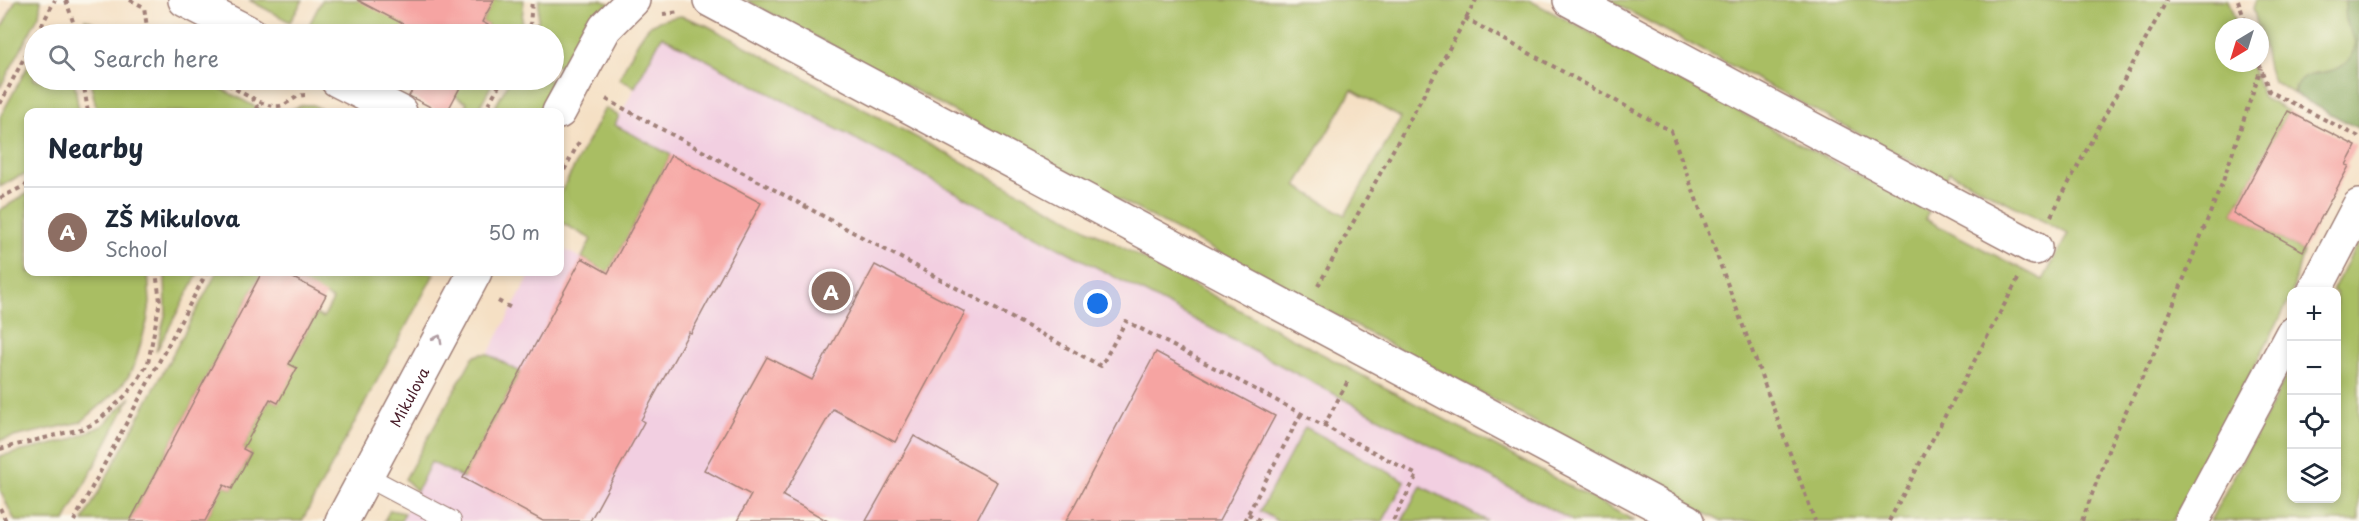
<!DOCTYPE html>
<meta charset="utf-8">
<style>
:root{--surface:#fff;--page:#f6f6f7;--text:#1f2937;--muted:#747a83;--line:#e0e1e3;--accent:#c8321e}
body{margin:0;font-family:"Playpen Sans",sans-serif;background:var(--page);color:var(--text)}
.controls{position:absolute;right:18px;bottom:18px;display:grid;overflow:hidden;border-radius:12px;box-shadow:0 3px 9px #0003}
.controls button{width:54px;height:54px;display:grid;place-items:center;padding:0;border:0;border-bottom:2px solid var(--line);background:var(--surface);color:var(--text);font:30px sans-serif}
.compass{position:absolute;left:2215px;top:18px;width:54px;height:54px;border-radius:50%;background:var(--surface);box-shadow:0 3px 9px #0003;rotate:218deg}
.you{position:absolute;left:1098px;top:304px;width:21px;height:21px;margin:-15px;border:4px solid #fff;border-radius:50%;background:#1a73e8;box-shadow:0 0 0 9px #1a73e833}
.badge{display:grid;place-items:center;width:39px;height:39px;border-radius:50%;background:var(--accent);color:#fff;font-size:20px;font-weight:700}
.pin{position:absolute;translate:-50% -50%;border:3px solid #fff;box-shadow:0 2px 6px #0006}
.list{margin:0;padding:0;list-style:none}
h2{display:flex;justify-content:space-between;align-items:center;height:78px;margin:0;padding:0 24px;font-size:26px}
h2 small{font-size:20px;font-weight:400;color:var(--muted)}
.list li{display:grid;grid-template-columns:39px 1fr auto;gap:18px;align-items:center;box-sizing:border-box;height:90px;padding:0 24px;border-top:2px solid var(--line)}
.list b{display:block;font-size:22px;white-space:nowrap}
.list p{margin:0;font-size:20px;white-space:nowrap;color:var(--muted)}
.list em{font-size:20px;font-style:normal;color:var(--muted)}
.icon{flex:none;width:33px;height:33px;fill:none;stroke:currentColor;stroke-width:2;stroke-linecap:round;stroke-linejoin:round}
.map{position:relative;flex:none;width:2359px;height:521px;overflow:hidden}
.search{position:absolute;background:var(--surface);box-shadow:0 3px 9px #0003;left:24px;top:24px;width:540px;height:66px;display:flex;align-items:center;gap:15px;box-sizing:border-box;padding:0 21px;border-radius:33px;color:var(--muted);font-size:22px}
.panel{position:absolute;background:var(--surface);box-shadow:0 3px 9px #0003;left:24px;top:108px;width:540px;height:168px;border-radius:12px}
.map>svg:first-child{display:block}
</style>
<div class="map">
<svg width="2359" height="521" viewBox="0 0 2359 521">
<rect width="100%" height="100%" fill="#fbf7ec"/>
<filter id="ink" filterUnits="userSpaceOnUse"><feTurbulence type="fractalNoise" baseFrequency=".0167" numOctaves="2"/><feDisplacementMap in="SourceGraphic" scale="12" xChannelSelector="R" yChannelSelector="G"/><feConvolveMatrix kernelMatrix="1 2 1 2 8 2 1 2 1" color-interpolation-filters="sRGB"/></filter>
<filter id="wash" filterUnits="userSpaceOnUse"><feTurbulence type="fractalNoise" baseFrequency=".008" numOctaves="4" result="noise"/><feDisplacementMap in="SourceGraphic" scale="24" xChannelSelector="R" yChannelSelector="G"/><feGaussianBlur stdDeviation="1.35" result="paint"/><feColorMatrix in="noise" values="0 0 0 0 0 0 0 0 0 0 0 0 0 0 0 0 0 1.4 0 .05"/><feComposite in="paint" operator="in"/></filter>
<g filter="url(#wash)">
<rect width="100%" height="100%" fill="#f5e0c4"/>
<path fill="#f2cfe1" d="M 662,36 L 1339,397 L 1573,521 L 401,521 L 431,462 L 462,478 L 520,373 L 488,354 L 532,272 L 560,272 L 560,247 L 608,272 L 671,156 L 615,125 Z"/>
<g fill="#a9be63" stroke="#7a6e47" stroke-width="1.5" fill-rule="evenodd">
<path d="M 16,0 L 41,0 L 39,15 L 0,88 L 0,31 Z"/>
<path d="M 249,0 L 303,0 L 290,22 Z"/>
<path d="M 322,0 L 361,0 L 408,20 L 400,34 L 314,34 L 307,29 Z"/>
<path d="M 487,0 L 524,0 L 521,28 L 518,34 L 483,34 L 488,25 L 482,22 L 491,5 Z"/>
<path d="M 539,0 L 602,0 L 610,4 L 569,72 L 554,64 L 554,34 L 534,34 L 538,20 Z"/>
<path d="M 746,0 L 1529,0 L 1929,212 L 1925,219 L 2043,280 L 2068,234 L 1949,172 L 1946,180 L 1608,0 L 2228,0 L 2238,27 L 2224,27 L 2224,63 L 2251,63 L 2263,98 L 2288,111 L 2233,213 L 2303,251 L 2291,297 L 2173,521 L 1720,521 ZM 1352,90 L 1401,118 L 1345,215 L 1296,186 Z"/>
<path d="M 2256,0 L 2345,0 L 2346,24 L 2357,42 L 2354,54 L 2346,64 L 2333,72 L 2314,73 L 2294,89 L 2294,94 L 2273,81 L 2268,68 L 2260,27 L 2258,27 L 2253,8 Z"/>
<path d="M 681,16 L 706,25 L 1635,521 L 1573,521 L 662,36 L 635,87 L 619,79 C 627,64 639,34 652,24 C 660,19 671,18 681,16 Z"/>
<path d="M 85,19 L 121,34 L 86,34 Z"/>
<path d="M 34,55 L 34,80 L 74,80 L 79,112 L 28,112 L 28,174 L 17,177 L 0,187 L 0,117 Z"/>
<path d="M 90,80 L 205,80 L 265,112 L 97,112 Z"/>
<path d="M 464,80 L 494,80 L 477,112 L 463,112 L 467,103 L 455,96 Z"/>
<path d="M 510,80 L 553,80 L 562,84 L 557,92 L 551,89 L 538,112 L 492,112 Z"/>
<path d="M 302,105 L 313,105 L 327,112 L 286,112 Z"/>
<path d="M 605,108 L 619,116 L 615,125 L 671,155 L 608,273 L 582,258 L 591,239 L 560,222 L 560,194 Z"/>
<path d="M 28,193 L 28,272 L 148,272 L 150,303 L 147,322 L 135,363 L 128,377 L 115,393 L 81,422 L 0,440 L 0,210 Z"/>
<path d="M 2359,241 L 2359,521 L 2210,521 L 2291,368 L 2292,498 L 2336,498 L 2336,292 L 2332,291 Z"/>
<path d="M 165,272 L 199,272 L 156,352 L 166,312 Z"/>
<path d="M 217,272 L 262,272 L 130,521 L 83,521 Z"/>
<path d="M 282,272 L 429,272 L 434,274 L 302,521 L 205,521 L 224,485 L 232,489 L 251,454 L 243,449 L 270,399 L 278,403 L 289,364 L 316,314 L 323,318 L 333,300 Z"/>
<path d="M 480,354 L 488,354 L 520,372 L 463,478 L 431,462 L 417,491 L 405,479 L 473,357 Z"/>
<path d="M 131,397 L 65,521 L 15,521 L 0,490 L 0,456 L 68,441 L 102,426 Z"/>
<path d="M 1305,427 L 1405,481 L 1383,521 L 1278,521 L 1260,511 Z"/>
<path d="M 1421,486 L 1487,521 L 1402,521 Z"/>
<path d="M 390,510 L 405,513 L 401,521 L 384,521 Z"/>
</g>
<path fill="#86a559" stroke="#686242" stroke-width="1.5" d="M 2345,0 L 2359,0 L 2359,129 L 2294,94 C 2299,58 2347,90 2356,42 L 2346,24 Z"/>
<g id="blocks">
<g fill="#f6a4a2">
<path d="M 357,0 L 494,0 L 482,22 L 488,25 L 483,34 L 400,34 L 405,25 Z"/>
<path d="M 418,80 L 464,80 L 447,112 L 440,112 L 409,96 Z"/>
<path d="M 2288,111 L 2356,146 L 2346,165 L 2349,166 L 2303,251 L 2233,213 Z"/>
<path d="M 671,155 L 761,203 L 691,333 L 689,332 L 641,420 L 644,422 L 590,521 L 543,521 L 463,478 L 582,258 L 608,273 Z"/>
<path d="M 875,265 L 965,312 L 895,442 L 833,409 L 783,496 L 828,521 L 737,521 L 751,495 L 704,470 L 767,357 L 812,380 Z"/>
<path d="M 262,272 L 282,272 L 326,295 L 289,364 L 297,368 L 278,403 L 270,399 L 243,449 L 251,453 L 241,472 L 232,489 L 224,485 L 205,521 L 130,521 Z"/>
<path d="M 1156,352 L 1275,416 L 1219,521 L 1066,521 Z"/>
<path d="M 914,436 L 997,482 L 976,521 L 866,521 Z"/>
</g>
</g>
</g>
<g filter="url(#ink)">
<use href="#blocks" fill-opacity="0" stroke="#a08078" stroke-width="1.5"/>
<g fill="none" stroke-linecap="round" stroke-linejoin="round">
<defs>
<path id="lane" d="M 366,476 L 451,521"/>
<g id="street">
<path d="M 185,0 L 251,34"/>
<path d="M 710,0 L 1687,521"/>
<path d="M 1570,0 L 2035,248"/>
<path d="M 337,80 L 400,112"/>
<path d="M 559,112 L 605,28 L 633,0"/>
<path d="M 2314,292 L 2359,206"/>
<path id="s1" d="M 342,521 L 475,272"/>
<path d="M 2192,521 L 2292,334"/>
</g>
</defs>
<use href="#lane" stroke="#a08078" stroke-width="22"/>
<use href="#street" stroke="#a08078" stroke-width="36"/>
<g stroke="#a08078" stroke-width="4" stroke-dasharray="4.5 4.5" stroke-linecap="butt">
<path d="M 66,0 L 77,34"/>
<path d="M 130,0 L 144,7 L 148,34"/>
<path d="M 2238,0 L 2247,27"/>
<path d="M 663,14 L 680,12"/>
<path d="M 1465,18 L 1671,131 L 1815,521"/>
<path d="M 284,24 L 304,34"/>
<path d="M 37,34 L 55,0"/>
<path d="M 525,34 L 530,26 L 532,0"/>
<path d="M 2259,63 L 2269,91 L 2359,137"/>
<path d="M 83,80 L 88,112"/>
<path d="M 220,80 C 234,87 264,109 280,106 C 289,104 295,95 305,95"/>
<path d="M 252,97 L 260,112"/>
<path d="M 606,99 L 1101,366 L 1126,321 L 1417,475 L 1393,521"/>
<path d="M 0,104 L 34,39"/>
<path d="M 484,112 L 502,80"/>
<path d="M 560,178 L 579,142"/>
<path d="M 0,198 L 28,184"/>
<path d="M 2051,216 L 2167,0"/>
<path d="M 1318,286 L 1476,0"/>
<path d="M 498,301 L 513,309"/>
<path d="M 1324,426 L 1349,379"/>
<path d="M 0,449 L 85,428 L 98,421 L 125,396 L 136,383 L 148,363 L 160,301 L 156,272"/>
<path d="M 0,508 L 6,521"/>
<path d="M 1248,514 L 1261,521"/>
<path d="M 74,521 L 207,272"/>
<path d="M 1244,521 L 1301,414"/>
<path d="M 1889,521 L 2018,279"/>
<path d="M 2082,521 L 2112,440 L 2154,353 L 2223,181 L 2261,68"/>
</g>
<use href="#lane" stroke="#fff" stroke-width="20"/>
<use href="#street" stroke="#fff" stroke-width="33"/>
</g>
<defs><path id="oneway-chevron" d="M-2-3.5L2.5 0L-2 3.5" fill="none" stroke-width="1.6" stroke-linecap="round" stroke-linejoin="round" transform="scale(1.5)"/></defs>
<use stroke="#ae9aa0" href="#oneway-chevron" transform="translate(438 339) rotate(-62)"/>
</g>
<g text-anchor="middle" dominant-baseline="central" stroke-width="5" stroke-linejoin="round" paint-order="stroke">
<g font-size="15" fill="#4a1f2b" stroke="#fbf7ec">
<text stroke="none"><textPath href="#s1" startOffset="141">Mikulova</textPath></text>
</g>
</g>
</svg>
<div class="controls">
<button>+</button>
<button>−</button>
<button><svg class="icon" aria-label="locate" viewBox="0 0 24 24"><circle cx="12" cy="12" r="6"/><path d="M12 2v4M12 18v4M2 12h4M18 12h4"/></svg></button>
<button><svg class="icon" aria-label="layers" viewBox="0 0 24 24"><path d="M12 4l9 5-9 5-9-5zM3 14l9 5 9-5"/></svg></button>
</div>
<svg class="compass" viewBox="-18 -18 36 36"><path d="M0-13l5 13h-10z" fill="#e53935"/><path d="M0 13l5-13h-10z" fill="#747a83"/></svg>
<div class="you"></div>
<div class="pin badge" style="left:831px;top:291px;background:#8d6e63">A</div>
<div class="search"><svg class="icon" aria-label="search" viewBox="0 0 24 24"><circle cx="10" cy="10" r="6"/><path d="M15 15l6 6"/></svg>Search here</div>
<section class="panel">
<h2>Nearby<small></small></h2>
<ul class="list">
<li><span class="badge" style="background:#8d6e63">A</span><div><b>ZŠ Mikulova</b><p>School</p></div><em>50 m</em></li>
</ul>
</section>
</div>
